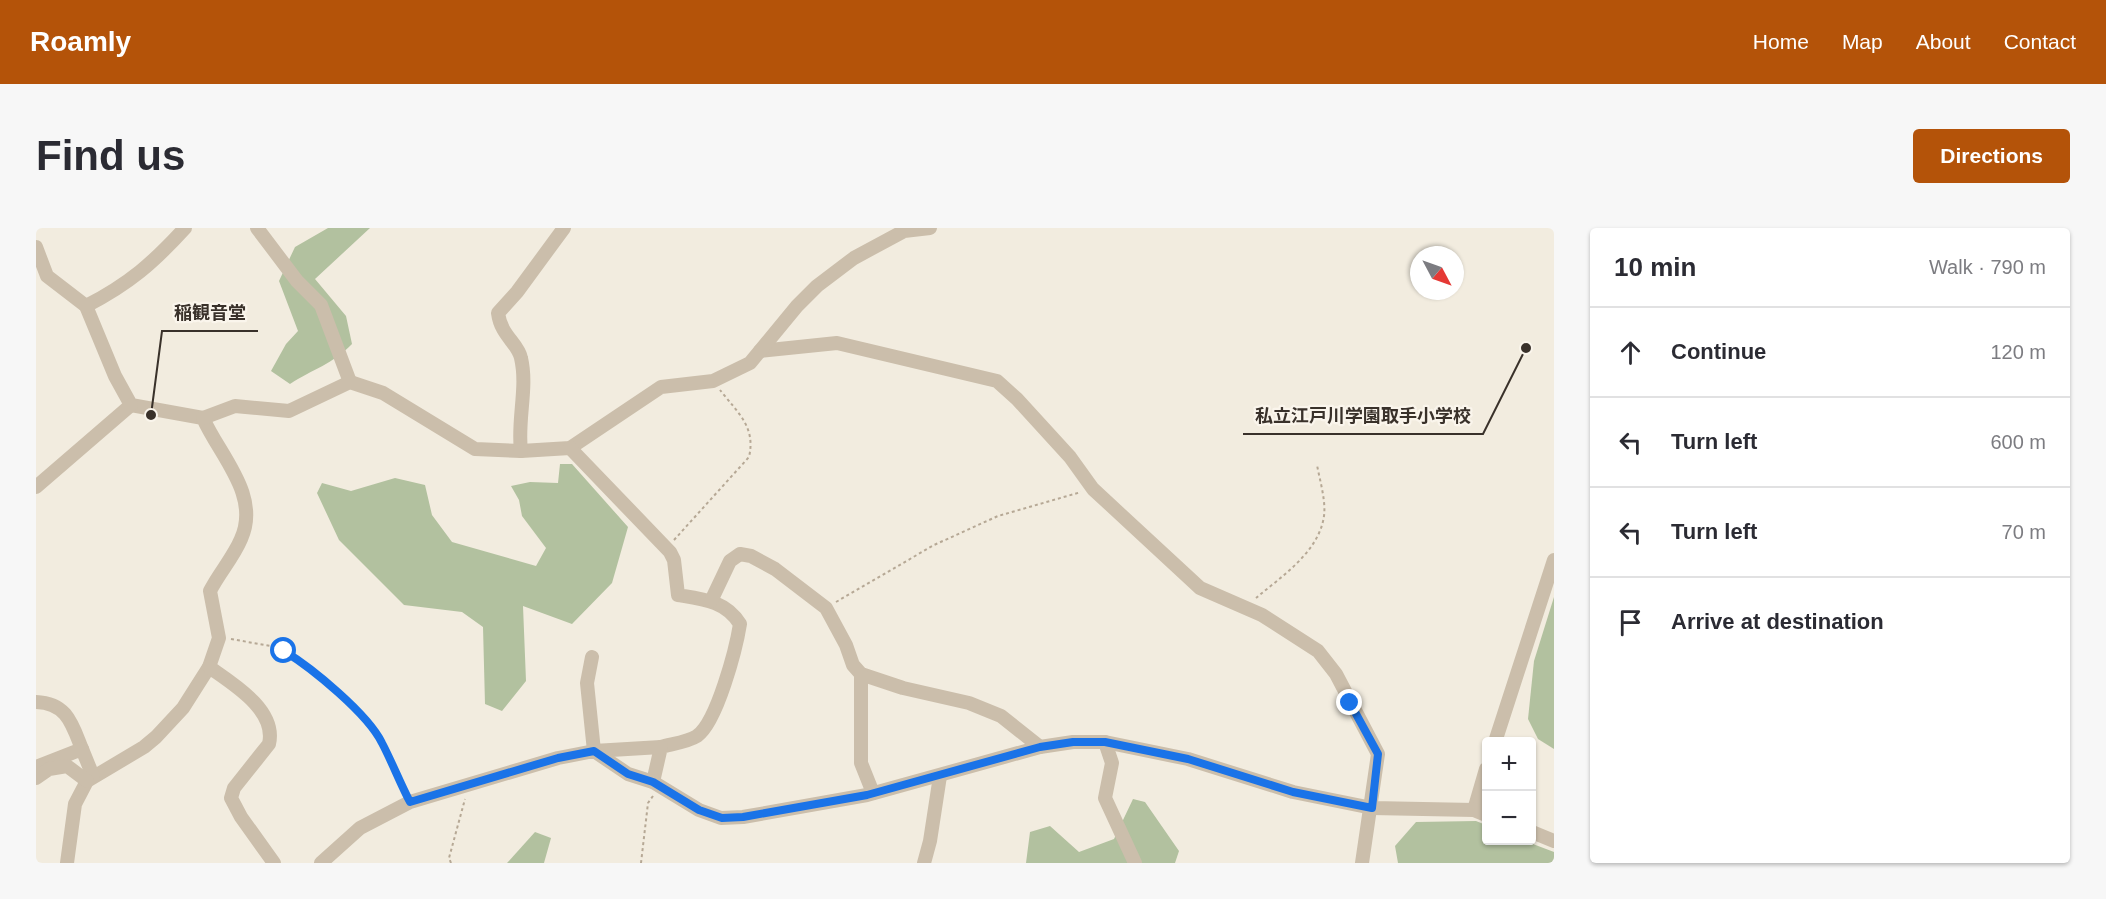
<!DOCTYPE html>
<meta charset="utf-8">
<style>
:root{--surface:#fff;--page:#f7f7f7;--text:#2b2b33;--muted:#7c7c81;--line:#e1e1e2;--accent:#b45309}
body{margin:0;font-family:Arial,"Noto Sans JP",sans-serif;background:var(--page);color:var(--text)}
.controls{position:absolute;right:18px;bottom:18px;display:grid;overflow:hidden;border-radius:6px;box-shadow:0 2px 4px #0004}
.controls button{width:54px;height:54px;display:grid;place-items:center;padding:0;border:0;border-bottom:2px solid var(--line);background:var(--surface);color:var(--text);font:30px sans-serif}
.compass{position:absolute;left:1374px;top:18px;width:54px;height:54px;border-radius:50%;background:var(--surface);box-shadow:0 2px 4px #0004;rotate:131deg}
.stop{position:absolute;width:18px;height:18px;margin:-14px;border:4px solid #1a73e8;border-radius:50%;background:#fff}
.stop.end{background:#1a73e8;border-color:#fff;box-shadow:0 2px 6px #0008}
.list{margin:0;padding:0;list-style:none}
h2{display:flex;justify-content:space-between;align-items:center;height:78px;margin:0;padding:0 24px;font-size:26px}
h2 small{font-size:20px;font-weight:400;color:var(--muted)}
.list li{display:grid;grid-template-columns:39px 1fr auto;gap:18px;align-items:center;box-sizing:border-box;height:90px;padding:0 24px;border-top:2px solid var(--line)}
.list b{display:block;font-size:22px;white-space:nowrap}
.list em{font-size:20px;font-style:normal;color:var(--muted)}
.icon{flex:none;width:33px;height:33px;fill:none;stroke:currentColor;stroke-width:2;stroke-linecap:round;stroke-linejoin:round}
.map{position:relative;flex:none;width:1518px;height:635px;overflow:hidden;border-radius:6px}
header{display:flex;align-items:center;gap:36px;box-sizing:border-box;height:84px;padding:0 30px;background:var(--accent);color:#fff}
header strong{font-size:28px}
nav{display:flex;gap:33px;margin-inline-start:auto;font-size:21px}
.intro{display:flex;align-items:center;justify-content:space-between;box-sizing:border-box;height:144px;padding:0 36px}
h1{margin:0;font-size:42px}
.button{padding:15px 27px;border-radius:6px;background:var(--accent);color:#fff;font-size:21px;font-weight:700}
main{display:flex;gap:36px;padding:0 36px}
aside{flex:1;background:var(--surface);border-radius:6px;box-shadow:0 2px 4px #0004}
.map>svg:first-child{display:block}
</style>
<header>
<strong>Roamly</strong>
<nav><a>Home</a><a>Map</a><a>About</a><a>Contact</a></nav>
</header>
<div class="intro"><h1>Find us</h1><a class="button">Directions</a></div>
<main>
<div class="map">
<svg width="1518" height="635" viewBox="0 0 1518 635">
<rect width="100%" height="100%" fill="#f2ecdf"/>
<g fill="#b2c19f">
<path d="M 292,0 L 334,0 L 279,51 L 310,88 L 316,116 C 297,136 277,141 254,156 L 235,143 L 250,116 L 262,103 L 243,53 L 259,19 Z"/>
<path d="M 524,236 L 536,236 L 592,299 L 576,355 L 536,396 L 487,378 L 490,453 L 466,483 L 449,476 L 447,399 L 426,384 L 368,377 L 303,312 L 281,265 L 286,255 L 315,263 L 359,250 L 389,257 L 396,287 L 416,314 L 500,338 L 510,320 L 486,288 L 483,272 L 475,258 L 494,254 L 522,255 Z"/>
<path d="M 1518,369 L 1518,521 L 1502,511 L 1492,491 L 1498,433 Z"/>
<path d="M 1097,571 L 1109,574 L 1143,623 L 1139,635 L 990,635 L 994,604 L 1014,598 L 1043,624 L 1078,611 Z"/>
<path d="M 1440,593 L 1450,597 L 1450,612 L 1489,613 L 1518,624 L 1518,635 L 1362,635 L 1359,618 L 1380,594 Z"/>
<path d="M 499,604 L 515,610 L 508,635 L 471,635 Z"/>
</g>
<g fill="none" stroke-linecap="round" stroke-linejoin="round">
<g stroke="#b6a895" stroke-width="2" stroke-dasharray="3 3" stroke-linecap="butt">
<path d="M 638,312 L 713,229 C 720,199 702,185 684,162"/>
<path d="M 1220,370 C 1246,348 1283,324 1288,288 C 1290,273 1284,253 1281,237"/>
<path d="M 800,374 L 898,317 L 962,288 L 1045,264"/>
<path d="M 195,411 L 240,419 L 270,438 L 328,489 L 338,502 L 368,563"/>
<path d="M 415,635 L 413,630 L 429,571"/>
<path d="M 605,635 L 612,575 L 617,568"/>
</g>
<g stroke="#cbbeab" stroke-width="14">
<path d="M 221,0 L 261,53 L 285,77 L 314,154"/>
<path d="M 0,19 L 11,48 L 50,78 L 79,148 L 95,177 L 167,190 C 183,227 225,267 205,311 C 197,330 183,345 174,363 L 183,410 L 173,439 L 147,480 L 120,509 L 108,519 L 51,553 L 39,576 L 31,635"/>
<path d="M 50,78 C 93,56 117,35 149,0"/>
<path d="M 724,123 L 801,115 L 961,153 L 981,171 L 1034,229 L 1057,261 L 1164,360 L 1226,387 L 1282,423 L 1300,446 L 1342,526 L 1326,635"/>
<path d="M 167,190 L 199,178 L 253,183 L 314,154 L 347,165 L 439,221 L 485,223 L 534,220 L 625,159 L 677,153 L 714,135 L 761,78 L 781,58 L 818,30 L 868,3 L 894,0"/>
<path d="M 534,220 L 634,324 L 638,332 L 642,367 C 667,371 690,373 704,396 C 700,421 681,494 661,508 C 652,514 635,516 625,519 L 617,554"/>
<path d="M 485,223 C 481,192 492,160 485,130 C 482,115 465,108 462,85 L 481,64 L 528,0"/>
<path d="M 0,259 L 95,177"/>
<path d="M 675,373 L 694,333 L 704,326 L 715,328 L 739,341 L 790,380 L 810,417 L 817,437 L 825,446 L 867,460 L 933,475 L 965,488 L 1004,519"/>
<path d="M 556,429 L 551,455 L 558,523 L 625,519"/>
<path d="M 173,439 C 197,456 241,482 233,516 L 198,560 L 195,570 L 205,589 L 238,635"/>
<path d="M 825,446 L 825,535 L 837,565"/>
<path d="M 0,474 C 31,475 36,496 46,521"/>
<path d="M 1069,514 L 1076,535 L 1069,570 L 1099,635"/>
<path d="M 1459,514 L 1518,332"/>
<path d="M 0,539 L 46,521 L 57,548"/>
<path d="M 0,550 L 13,541 L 31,538 L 51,553"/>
<path d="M 1438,582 L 1450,541"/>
<path d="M 1496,604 L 1518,613"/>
<path d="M 285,635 L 324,600 L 374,574 L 522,530 L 558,523 L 592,546 L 617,554 L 663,582 L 685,590 L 707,589 L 831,567 L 1004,519 L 1037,514 L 1069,514 L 1152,531 L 1257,564 L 1336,580 L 1438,582 L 1450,587"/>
<path d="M 888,635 L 894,613 L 904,548"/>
</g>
</g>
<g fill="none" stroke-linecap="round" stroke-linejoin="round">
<path stroke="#1a73e8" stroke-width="8" d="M 248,423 C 276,440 332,486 346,515 C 356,534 364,555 374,574 L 522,530 L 558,523 L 592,546 L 617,554 L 663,582 L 686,590 L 707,589 L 831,567 L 1004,519 L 1037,514 L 1069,514 L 1152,531 L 1257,564 L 1336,580 L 1342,526 L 1314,475"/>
</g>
<path fill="none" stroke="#39312a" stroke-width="2" d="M115 187L126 103H222M1490 120L1447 206H1207"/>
<g fill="#39312a" stroke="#faf5ec" stroke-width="2">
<circle cx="115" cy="187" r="6"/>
<circle cx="1490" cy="120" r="6"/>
</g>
<g font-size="18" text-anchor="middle" font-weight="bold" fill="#39312a" stroke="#faf5ec" stroke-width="4.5" stroke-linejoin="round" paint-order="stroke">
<text x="174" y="91">稲観音堂</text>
<text x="1327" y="194">私立江戸川学園取手小学校</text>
</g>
</svg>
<div class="controls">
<button>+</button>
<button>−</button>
</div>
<svg class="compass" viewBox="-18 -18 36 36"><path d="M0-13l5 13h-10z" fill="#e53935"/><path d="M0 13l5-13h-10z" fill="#7c7c81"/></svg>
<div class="stop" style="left:248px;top:423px"></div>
<div class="stop end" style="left:1314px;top:475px"></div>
</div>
<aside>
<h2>10 min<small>Walk · 790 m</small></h2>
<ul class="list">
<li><svg class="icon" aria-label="ahead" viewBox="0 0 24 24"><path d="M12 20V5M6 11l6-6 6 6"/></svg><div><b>Continue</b></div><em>120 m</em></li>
<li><svg class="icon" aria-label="left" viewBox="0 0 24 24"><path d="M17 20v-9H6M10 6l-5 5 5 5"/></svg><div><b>Turn left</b></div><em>600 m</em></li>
<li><svg class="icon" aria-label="left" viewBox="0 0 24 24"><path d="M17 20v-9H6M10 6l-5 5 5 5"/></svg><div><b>Turn left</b></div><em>70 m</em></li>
<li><svg class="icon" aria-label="arrive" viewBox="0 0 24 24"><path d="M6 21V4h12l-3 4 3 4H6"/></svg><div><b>Arrive at destination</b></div></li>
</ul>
</aside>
</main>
